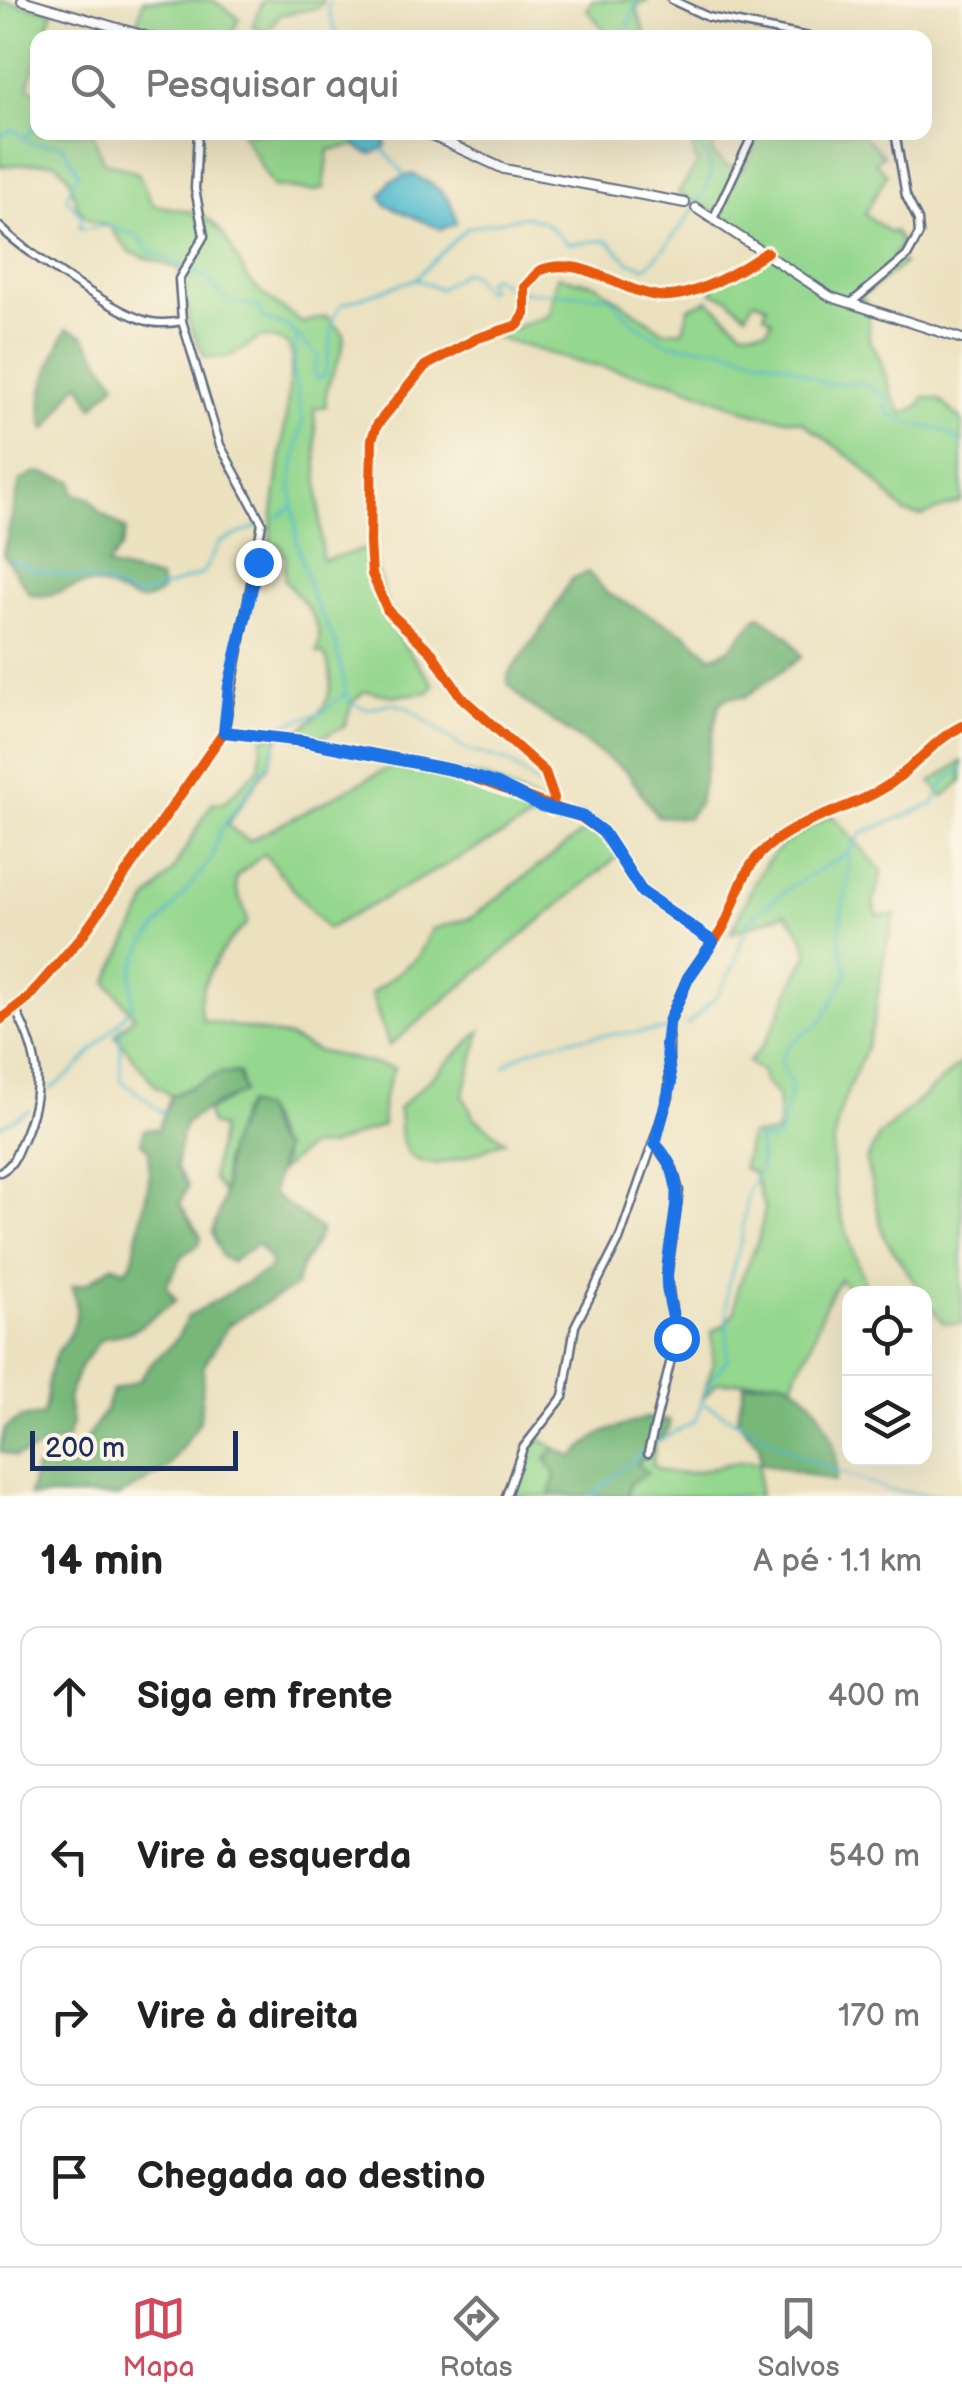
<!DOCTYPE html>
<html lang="pt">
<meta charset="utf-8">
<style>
:root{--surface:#fff;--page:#f2f2f2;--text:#222;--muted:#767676;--line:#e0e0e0;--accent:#d1495b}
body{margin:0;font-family:"Balsamiq Sans",sans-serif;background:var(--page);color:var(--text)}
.controls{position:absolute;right:30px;bottom:30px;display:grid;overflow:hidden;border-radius:20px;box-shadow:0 10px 40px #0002}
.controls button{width:90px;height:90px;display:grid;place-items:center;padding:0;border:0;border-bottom:2px solid var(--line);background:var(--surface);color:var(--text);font:50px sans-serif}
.scale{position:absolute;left:30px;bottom:25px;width:208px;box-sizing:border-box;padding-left:10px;border:5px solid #1b2f5e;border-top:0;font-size:28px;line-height:35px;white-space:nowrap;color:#1b2f5e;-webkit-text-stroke:8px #fcf5e5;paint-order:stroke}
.stop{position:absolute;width:30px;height:30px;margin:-22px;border:8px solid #1a73e8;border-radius:50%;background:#fff}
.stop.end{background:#1a73e8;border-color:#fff;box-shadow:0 2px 10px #0008}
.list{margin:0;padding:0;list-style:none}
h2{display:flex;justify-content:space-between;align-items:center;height:130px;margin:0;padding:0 40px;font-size:42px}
h2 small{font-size:32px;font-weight:400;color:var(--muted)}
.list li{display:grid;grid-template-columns:65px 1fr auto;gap:30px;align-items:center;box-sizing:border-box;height:140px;margin:0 20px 20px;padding:0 20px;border:2px solid var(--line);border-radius:20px}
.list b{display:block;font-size:38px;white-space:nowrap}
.list em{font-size:32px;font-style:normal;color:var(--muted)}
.icon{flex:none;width:55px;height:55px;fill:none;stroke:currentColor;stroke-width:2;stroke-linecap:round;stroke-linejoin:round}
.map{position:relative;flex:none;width:962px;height:1496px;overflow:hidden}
.search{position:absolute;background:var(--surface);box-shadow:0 10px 40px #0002;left:30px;right:30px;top:30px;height:110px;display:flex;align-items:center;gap:25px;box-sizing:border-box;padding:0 35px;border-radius:20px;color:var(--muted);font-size:38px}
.sheet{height:770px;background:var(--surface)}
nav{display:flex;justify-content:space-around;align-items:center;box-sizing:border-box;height:140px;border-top:2px solid var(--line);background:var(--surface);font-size:28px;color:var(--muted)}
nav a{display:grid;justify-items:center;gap:5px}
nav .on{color:var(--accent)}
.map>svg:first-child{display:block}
</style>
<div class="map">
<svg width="962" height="1496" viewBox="0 0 962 1496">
<rect width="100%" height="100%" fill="#fcf5e5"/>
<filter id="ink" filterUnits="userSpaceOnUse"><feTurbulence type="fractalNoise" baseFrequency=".01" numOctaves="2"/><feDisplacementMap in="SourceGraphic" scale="20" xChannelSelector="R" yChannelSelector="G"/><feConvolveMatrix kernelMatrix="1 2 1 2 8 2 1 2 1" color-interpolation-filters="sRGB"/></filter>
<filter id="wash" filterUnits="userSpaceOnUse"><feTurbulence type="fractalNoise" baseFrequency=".0048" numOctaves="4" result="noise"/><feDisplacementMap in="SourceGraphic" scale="40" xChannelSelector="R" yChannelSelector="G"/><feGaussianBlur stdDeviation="2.25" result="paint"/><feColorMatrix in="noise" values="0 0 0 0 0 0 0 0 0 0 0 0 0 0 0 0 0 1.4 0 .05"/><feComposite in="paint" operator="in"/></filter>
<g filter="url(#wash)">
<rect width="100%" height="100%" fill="#ebe1bf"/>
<g fill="#94d78e" stroke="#588376" stroke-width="2.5">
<path d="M 0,0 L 53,11 L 44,37 L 38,38 L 37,58 L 28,87 L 37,92 L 38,132 L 93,133 L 103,161 L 138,173 L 153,205 C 214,214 216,218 244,272 C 256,294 284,308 302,323 L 327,316 L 344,334 C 345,361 322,381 326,406 L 314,408 L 322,560 L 372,548 L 393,631 L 434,685 L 429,692 L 394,696 L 365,691 L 352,702 L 345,726 L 321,738 L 318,744 L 292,736 C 323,715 342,691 324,654 L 317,653 C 327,622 302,602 284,579 L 286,558 L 279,545 L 269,543 L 286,417 L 292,356 L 288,344 C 251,328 259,345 229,356 C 223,359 212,357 205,357 L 190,326 L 179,269 L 129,252 L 109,226 L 88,220 L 77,206 L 68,175 L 55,162 L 0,166 Z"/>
<path d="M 143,0 L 213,0 L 239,18 L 231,37 L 134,38 Z"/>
<path d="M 263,0 L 324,0 L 318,8 L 279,15 L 268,33 L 252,27 Z"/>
<path d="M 592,0 L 649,0 L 636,7 L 646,37 L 611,37 L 587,10 Z"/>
<path d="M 338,132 L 351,133 L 358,145 L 329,150 L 324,188 L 312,191 L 273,186 L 242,133 Z"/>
<path d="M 689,133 L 716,133 L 712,153 L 727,166 L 742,170 L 762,133 L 861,133 L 883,155 L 875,163 L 887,174 L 865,214 L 890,233 L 894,231 L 902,242 L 894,255 L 904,264 L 861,296 L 869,308 L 869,339 C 886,362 885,390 903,414 L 920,405 L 924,397 L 940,400 L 962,421 L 962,501 L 922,516 L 905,513 L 861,465 L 801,421 L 755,414 L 671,381 L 581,363 L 492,336 L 550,315 L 557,276 L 595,284 L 663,331 L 683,330 L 689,308 L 708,300 L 743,330 L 767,329 L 772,320 L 764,314 L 767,305 L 754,300 L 746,314 L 728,298 L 712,293 L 715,282 L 761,261 L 768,249 L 723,217 L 678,193 L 697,165 Z"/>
<path d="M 263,737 L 279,737 L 268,766 L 227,825 L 249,841 L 400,762 L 485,777 L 550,809 L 327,929 L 264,854 L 237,876 C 232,895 248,905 247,924 C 225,941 190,992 203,1020 L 288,1037 L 317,1051 L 394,1068 L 382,1102 L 383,1125 L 329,1146 L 308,1147 L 277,1173 L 283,1159 L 266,1114 L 241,1112 L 224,1161 L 224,1194 L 212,1178 L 221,1128 L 210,1124 L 207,1111 L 235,1096 L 237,1072 L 221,1073 L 171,1096 L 155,1085 L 115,1035 L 134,1016 L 107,982 L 148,900 L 172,872 L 212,803 L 225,802 L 259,768 Z"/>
<path d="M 962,761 L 962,781 L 943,797 L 931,782 Z"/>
<path d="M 832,815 L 882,871 L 873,903 L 878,916 L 896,915 C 880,952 881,996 870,1035 C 864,1058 852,1078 844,1100 C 816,1177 845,1222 868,1293 L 852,1293 L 840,1279 C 823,1303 820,1321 810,1347 C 804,1361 796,1368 793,1384 L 779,1379 L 717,1383 L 701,1401 L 713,1365 L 712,1331 L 723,1326 L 735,1311 L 737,1289 L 759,1238 L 765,1209 L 753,1173 L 743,1168 L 750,1135 L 775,1134 L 779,1122 L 777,1094 L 764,1082 L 762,1072 L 748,1062 C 779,1034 785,988 809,954 L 802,934 L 786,913 L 731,933 C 761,867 765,848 832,815 Z"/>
<path d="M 596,822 L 614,836 L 623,852 L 389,1046 L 371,994 L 418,957 L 432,929 L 471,918 Z"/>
<path d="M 481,1031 L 463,1096 L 474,1117 L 505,1141 C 475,1152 415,1186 402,1140 C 398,1130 402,1120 398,1109 Z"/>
<path d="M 962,1062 L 962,1324 L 943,1323 L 884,1237 L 866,1161 L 879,1136 Z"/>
<path d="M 539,1439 L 555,1448 L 546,1459 L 555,1475 L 550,1496 L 514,1496 L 528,1446 Z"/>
<path d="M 654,1448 L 653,1465 C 681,1489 728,1454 759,1463 L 759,1496 L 627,1496 L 629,1483 L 647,1472 L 637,1464 Z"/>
</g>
<g fill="#77b879" stroke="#49746c" stroke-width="2.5">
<path d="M 67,329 L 83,335 L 116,383 L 93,407 L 80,383 C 65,396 54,425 45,430 C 34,394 52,360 67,329 Z"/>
<path d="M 38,472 L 73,481 L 73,493 L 90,498 L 100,512 L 126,530 L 121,548 L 107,566 L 160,579 L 162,591 C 134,615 120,585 91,584 C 70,583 50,602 30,594 L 3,554 L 20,481 Z"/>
<path d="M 588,572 L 607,593 L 686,634 L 712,657 L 729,649 L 759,615 L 789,637 L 802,657 L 745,697 L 728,697 L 719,704 L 699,802 L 688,818 L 657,816 L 627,772 L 525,702 L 508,683 L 508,675 L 545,625 L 571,579 Z"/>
<path d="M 221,1073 L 239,1073 L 243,1093 C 232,1097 191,1115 185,1125 C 179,1136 179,1154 176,1167 L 188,1186 L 180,1204 L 201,1237 L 199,1245 L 184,1254 L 166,1286 L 176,1300 L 133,1331 L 101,1339 L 81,1365 L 68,1398 L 72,1424 L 67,1439 L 15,1457 L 0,1451 L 4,1429 L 21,1418 L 43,1415 C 47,1401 47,1388 49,1375 C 55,1338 88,1336 72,1286 L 88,1283 L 113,1265 L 126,1271 L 132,1262 L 149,1182 L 149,1149 L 141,1142 L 145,1129 L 158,1129 L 171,1096 Z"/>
<path d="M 246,1104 L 263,1109 L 273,1141 L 283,1148 L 272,1194 L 321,1230 C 314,1251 298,1264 296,1286 L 229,1324 L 204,1365 L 200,1421 L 167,1469 L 120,1496 L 29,1496 L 36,1468 L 74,1456 L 105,1411 L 112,1391 L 140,1380 C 155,1351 175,1353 187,1317 L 270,1269 L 270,1259 L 257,1244 L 231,1262 L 222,1257 L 212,1232 L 223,1201 L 227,1149 Z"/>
<path d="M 779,1379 C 816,1387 844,1448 835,1481 L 760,1463 L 760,1446 L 737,1420 L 744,1384 Z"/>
<path d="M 646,1418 L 670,1421 L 669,1429 L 637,1464 L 648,1473 L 630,1483 L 627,1496 L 550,1496 L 555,1475 L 546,1459 L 555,1448 L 573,1457 L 599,1434 Z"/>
</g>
<g fill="#51bbcd" stroke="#367596" stroke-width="2.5">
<path d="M 353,133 L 384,133 L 386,146 L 373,154 C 361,152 353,145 353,133 Z"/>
<path d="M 412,174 C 435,185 455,196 456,224 L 441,229 L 386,205 L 381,195 L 391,181 Z"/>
</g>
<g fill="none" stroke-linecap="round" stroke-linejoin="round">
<g stroke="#51bbcd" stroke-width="2.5">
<path d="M 331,0 L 327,7 L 338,38"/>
<path d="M 623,38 L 638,0"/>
<path d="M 0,136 L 14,130 L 31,143 L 62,145 L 78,172 L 66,198 L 82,216 L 79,229 L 109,226 L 140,237 L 149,251 L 206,277 L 228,302 L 258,306 L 262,318 L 288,327 L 318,356 L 313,375 L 318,379 L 325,375 L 334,317 L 342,304 L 415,279 L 467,228 L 526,216 L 544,222 L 569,244 L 607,240 L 629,262 L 646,267 C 662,254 714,189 711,168 C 709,157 698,145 694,132"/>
<path d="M 24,139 L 38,122"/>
<path d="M 381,147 L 405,175"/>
<path d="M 416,279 L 439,289 L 464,272 L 473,276 L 484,291 L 490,289 L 486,281 L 493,276 L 512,291 L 609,296 L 635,324 L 669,344 L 721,348 L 789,365 L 826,384 L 861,382 L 888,397 L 886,410 C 910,432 942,420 962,445"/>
<path d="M 296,338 L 293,372 L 303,420 L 291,482 L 297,542 L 312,597 L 336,644 L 348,702 L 368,709 L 390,703 L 407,707 L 464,749 L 508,762 L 552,796"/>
<path d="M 277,518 L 291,508"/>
<path d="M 9,559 L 35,570 L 96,581 L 136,597 L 202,574 L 220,542 L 265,523"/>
<path d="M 278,734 L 284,725 L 323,712 L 346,693"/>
<path d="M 120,1025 L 121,1080 L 164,1114"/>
<path d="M 687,1025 L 717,996 L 734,966 L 747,922 L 790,887 L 848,853 L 862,833 L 934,804 L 945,780 L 962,769"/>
<path d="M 505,1066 C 543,1032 625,1035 674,1029"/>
<path d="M 50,1089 L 74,1071 L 132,1007 L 132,972 L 145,943 L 212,858 L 219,832 L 269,762 L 276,742"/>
<path d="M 38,1101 L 45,1094"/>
<path d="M 0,1126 L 29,1110"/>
<path d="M 705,1404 L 807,1459 L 888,1490 L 945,1496"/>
<path d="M 653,1444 L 695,1421 L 709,1383 L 727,1359 L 727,1289 L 741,1241 L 748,1191 L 761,1165 L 758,1138 L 770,1141 L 779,1136 L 792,1086 L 780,1063 L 787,1047 L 822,1021 L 848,972 C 827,922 853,900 848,853"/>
<path d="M 591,1496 L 646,1449"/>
</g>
</g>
</g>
<g filter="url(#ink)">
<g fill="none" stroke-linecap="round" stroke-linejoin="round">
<defs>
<g id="minor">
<path d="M 672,0 L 708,17 L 814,38"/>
<path d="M 198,132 L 195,189 L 204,236 L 179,279 L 182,321 L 220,445 L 262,523 L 224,732"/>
<path d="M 714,217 L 754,132"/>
<path d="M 0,227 C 24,251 119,316 151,322 C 161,324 172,323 182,321"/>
<path d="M 851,303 L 907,256 L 919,234 L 918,220 L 906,196 L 895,132"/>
<path d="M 551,809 L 554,798 L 545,772 L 461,697 L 432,653 L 388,611 L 372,574 L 370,543 L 372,439 L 377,425 L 425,366 L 478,338 L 518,325 L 525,314 L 525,287 L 539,271 C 581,253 619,291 658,296 C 691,300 740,271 766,253"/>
<path d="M 0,1020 L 28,998 L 83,935 L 224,732 L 303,741 L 452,770 L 581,817 L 603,832 L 642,892 L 713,942 C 735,918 734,882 760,854 C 796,817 849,812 890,784 C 916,766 932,741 962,726"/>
<path d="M 0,1172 C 15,1165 15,1154 22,1141 C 44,1092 41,1058 16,1011"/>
<path d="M 648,1453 L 676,1339 L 667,1276 L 679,1191 L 673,1169 L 655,1144"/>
<path d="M 506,1496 L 523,1448 L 563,1397 L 575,1326 L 619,1240 L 669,1097 L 669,1022 L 688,978 L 713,942"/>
</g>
<g id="tertiary">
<path d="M 22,0 L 152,38"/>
<path d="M 424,132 L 504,169 L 685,203"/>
<path d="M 696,208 L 831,297 L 962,339"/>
</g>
</defs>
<use href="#minor" stroke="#646d80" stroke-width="11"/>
<use href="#tertiary" stroke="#646d80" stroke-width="12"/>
<use href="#minor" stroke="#fff" stroke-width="6"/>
<use href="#tertiary" stroke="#fff" stroke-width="8"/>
<defs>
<g id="cycleway">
<path d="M 551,809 L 554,798 L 545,772 L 461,697 L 432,653 L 388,611 L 372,574 L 370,543 L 372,439 L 377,425 L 425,366 L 478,338 L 518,325 L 525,314 L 525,287 L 539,271 C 581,253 619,292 659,296 C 692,299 740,271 767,252"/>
<path d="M 0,1020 L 28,998 L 83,935 L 224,732 L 303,741 L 452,770 L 581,817 L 603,832 L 642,892 L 713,942 C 735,918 734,882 760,854 C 796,817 849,812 890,784 C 916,766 932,741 962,726"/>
</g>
</defs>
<use href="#cycleway" stroke="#fcf5e5" stroke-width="16"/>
<use href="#cycleway" stroke="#e8590c" stroke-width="10"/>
</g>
</g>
<g fill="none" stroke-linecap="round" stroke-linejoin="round" filter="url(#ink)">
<path stroke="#1a73e8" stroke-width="12" d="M 258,562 L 229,686 L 224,732 L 303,741 L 452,770 L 498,784 L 541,806 L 582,816 L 603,832 L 642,892 L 713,942 L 688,978 L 669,1022 L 666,1045 L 671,1083 L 655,1144 C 697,1186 664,1234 667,1285 C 668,1303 676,1320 676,1338"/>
</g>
</svg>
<div class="controls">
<button><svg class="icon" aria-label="locate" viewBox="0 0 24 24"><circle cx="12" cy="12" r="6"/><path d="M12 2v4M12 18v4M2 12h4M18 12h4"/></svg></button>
<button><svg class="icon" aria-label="layers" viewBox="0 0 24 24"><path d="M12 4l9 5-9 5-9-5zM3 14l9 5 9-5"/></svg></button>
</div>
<div class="scale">200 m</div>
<div class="stop" style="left:676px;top:1338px"></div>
<div class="stop end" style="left:258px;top:562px"></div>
<div class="search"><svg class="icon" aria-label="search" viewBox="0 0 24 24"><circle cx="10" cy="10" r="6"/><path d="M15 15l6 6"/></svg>Pesquisar aqui</div>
</div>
<section class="sheet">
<h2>14 min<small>A pé · 1.1 km</small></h2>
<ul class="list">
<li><svg class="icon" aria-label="ahead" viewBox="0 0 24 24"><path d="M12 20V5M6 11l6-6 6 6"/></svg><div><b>Siga em frente</b></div><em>400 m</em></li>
<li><svg class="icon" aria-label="left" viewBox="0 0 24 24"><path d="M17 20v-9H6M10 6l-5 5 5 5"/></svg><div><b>Vire à esquerda</b></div><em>540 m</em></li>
<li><svg class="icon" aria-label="right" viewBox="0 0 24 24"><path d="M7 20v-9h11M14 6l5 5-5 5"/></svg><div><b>Vire à direita</b></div><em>170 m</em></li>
<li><svg class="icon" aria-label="arrive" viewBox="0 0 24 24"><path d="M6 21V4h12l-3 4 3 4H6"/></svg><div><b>Chegada ao destino</b></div></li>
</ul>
</section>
<nav>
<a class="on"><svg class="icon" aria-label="map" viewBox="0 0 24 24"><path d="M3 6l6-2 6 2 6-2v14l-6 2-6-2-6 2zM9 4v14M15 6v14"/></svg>Mapa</a>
<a><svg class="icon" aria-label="directions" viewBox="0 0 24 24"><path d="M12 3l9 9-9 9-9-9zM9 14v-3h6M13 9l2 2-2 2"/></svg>Rotas</a>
<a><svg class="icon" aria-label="saved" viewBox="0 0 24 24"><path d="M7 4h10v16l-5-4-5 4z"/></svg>Salvos</a>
</nav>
